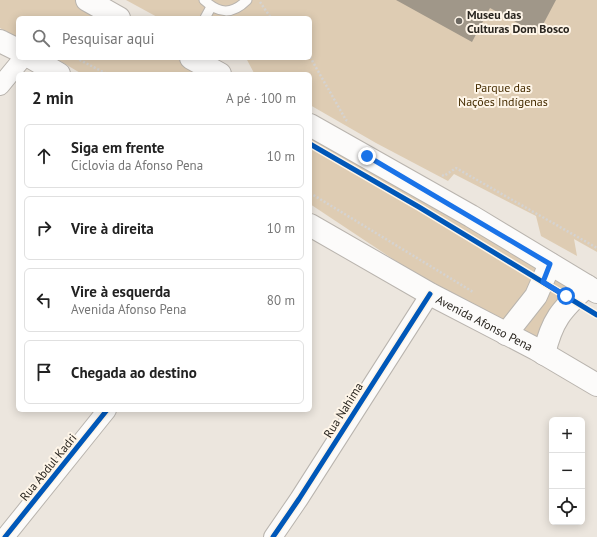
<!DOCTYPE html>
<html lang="pt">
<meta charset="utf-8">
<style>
:root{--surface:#fff;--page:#f6f6f6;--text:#222;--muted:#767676;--line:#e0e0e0}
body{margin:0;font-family:"PT Sans",sans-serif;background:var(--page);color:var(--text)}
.controls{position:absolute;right:12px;bottom:12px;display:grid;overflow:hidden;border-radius:6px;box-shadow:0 2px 10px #0003}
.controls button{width:36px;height:36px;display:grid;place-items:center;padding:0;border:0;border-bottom:1px solid var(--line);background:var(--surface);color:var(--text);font:20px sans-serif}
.stop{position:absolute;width:12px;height:12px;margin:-9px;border:3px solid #1a73e8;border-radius:50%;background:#fff}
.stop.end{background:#1a73e8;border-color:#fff;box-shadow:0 1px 4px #0008}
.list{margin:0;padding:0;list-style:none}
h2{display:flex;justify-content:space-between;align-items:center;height:52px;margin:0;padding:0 16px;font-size:17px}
h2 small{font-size:13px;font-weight:400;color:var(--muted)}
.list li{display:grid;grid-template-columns:26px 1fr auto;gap:12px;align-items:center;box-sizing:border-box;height:64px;margin:0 8px 8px;padding:0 8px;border:1px solid var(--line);border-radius:6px}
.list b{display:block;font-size:15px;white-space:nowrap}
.list p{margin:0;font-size:13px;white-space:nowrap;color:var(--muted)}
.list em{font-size:13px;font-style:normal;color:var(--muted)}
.icon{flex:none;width:22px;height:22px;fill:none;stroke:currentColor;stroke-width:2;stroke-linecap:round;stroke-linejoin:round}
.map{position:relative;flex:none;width:597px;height:537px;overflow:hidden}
.search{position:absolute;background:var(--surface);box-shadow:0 2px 10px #0003;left:16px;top:16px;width:296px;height:44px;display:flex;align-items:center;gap:10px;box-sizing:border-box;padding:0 14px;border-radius:6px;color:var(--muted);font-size:15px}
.panel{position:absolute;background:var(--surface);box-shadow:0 2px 10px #0003;left:16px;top:72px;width:296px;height:340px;border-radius:6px}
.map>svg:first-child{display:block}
</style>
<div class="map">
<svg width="597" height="537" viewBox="0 0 597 537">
<rect width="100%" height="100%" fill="#ece6de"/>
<g fill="#deccb3">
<path d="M 0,0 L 79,0 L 110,18 L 18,18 L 18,38 L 0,28 Z"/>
<path d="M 126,0 L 597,0 L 597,252 L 574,239 L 577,256 L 541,236 L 536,216 L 454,174 L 448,181 L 376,143 L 310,105 L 310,74 L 254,73 L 246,58 L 310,58 L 310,18 L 159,18 Z"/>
<path d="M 55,58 L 180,58 L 208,74 L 82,74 Z"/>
<path d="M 310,132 L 571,283 L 566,297 L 537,344 L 444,293 L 310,204 Z"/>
</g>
<path fill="#a09789" d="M 396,0 L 556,0 L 538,34 L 490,8 L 472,42 Z"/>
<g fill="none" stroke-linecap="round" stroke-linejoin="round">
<defs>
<g id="lane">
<path d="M 204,0 C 219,14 232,15 247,0"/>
<path d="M 205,18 L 211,7"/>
</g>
<g id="street">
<path d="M 0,86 L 23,58"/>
<path d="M 5,537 L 107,410"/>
<path d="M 273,537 L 299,499 L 430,294"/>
</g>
<g id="secondary">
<path d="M 87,0 L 119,18"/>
<path d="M 0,41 L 18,50"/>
<path d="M 32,58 L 59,74"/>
<path d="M 191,58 L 220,74"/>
<path d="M 310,125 L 471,216 L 597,292"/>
<path id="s1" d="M 310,225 L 430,294 L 536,349 L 597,385"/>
<path d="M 506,334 L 536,296 L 550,264"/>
<path d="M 544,354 C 552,320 561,310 587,286"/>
</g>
</defs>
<use href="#lane" stroke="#b9b4ae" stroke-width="11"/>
<use href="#street" stroke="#b9b4ae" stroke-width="20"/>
<use href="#secondary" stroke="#b9b4ae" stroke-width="24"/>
<g stroke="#d5d3d1" stroke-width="2.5" stroke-dasharray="2 2" stroke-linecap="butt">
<path d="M 260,2 L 271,18"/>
<path d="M 310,57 L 346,120 L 349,122"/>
<path d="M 76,58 L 107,74"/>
<path d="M 442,175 L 444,176 L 456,168 L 597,248"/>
<path d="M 310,193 L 473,292"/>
</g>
<use href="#lane" stroke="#fcfbfa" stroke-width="9"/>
<use href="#street" stroke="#fcfbfa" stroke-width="18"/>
<use href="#secondary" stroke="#fcfbfa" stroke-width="22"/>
<defs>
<g id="cycleway">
<path d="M 310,144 L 419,207 L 597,315"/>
<path d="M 5,537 L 107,410"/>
<path d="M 273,537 L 299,499 L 430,294"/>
</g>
</defs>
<use href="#cycleway" stroke="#fef5e8" stroke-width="8"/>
<use href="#cycleway" stroke="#0057b8" stroke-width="5"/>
</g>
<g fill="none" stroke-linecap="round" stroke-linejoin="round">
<path stroke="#1a73e8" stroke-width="5" d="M 367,156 L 550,264 L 543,282 L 566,296"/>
</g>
<circle fill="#6d6962" stroke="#fef5e8" stroke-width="1.5" cx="459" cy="21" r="4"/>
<g text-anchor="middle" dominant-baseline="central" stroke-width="4" stroke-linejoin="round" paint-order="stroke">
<g font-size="12" font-weight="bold" fill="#29251f" stroke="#fef5e8" text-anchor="start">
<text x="467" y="14">Museu das<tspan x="467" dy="14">Culturas Dom Bosco</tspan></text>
</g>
<g font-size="12" fill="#452c00" stroke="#fef5e8">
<text x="503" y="87">Parque das<tspan x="503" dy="14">Nações Indígenas</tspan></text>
</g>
<g font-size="12" fill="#29251f" stroke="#fef5e8">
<text stroke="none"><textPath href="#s1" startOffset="200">Avenida Afonso Pena</textPath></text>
<text transform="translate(343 410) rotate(-58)">Rua Nahima</text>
<text transform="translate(48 467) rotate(-51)">Rua Abdul Kadri</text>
</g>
</g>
</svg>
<div class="controls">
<button>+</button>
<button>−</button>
<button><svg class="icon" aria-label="locate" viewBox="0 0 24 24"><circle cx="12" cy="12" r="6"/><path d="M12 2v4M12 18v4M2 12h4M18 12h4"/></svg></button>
</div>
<div class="stop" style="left:566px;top:296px"></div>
<div class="stop end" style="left:367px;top:156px"></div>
<div class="search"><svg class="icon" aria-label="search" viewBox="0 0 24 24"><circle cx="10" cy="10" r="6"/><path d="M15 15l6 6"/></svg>Pesquisar aqui</div>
<section class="panel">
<h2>2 min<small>A pé · 100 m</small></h2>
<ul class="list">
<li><svg class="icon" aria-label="ahead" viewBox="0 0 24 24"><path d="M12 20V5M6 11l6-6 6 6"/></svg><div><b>Siga em frente</b><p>Ciclovia da Afonso Pena</p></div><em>10 m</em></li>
<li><svg class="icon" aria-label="right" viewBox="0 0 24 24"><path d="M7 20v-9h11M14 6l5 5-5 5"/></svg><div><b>Vire à direita</b></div><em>10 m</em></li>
<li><svg class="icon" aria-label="left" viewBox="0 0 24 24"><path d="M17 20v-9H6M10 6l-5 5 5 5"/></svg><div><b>Vire à esquerda</b><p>Avenida Afonso Pena</p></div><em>80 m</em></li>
<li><svg class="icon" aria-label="arrive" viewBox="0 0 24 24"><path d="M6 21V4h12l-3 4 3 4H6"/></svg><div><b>Chegada ao destino</b></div></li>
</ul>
</section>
</div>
